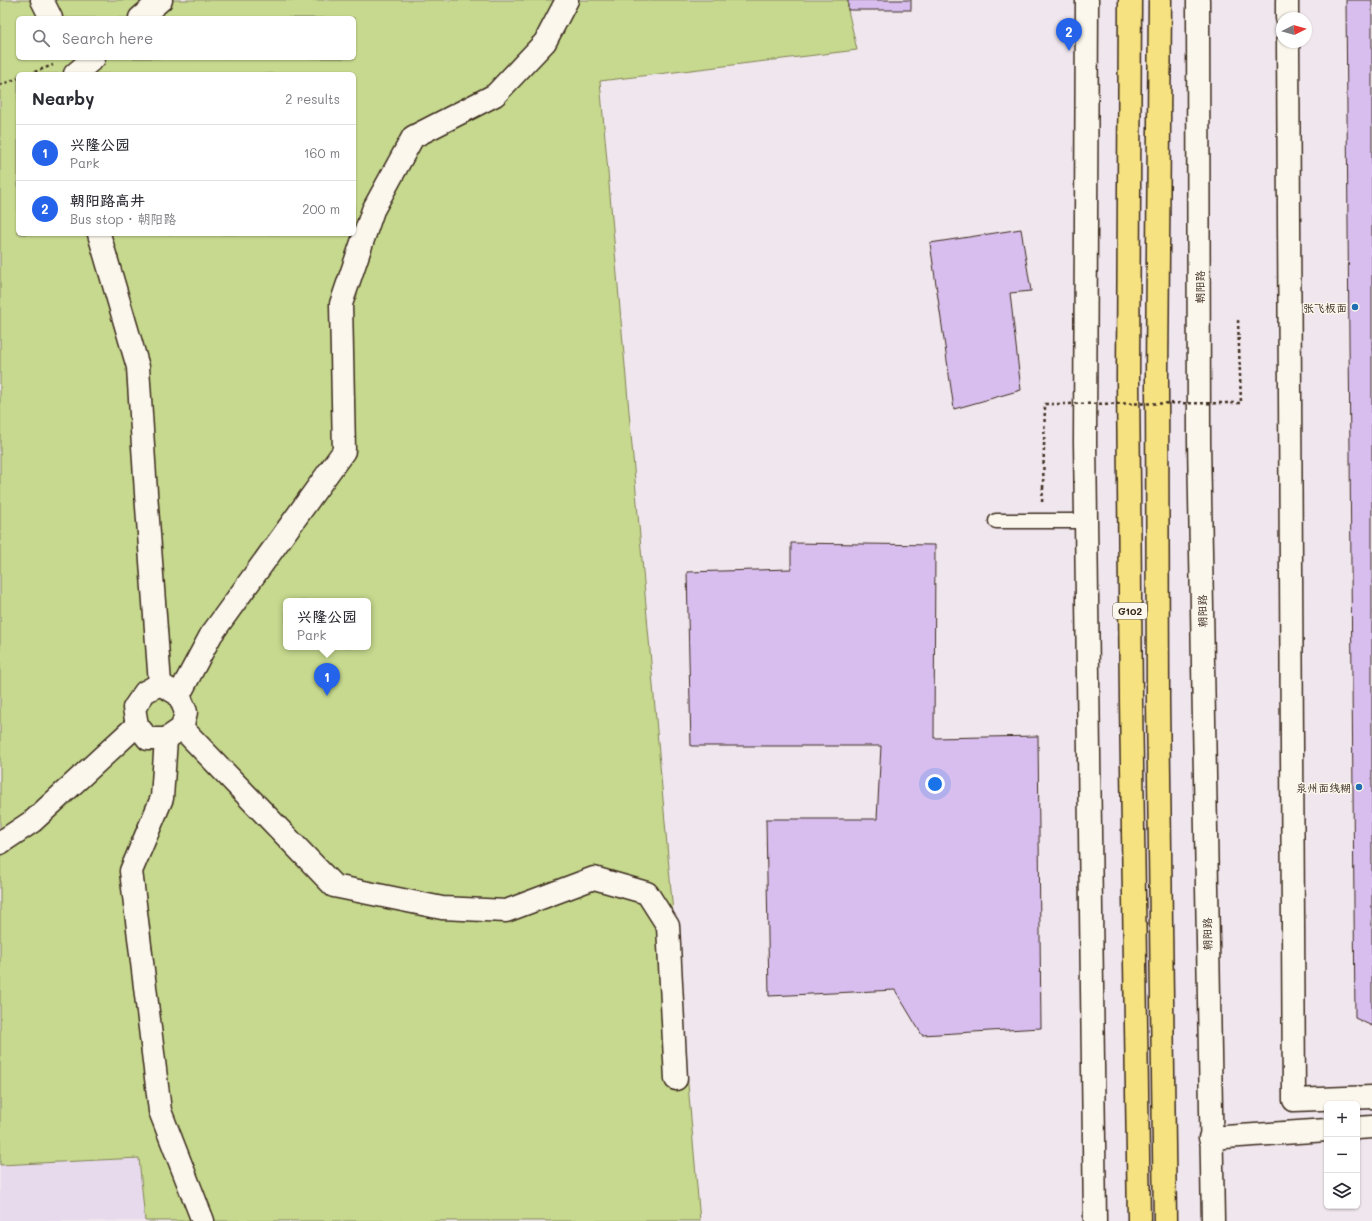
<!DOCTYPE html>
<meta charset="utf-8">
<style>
:root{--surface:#fff;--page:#f7f7f7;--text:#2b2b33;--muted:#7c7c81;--line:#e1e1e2;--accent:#2563eb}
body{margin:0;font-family:Mali,"LXGW WenKai TC",sans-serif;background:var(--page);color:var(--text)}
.controls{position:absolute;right:12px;bottom:12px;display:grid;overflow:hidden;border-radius:6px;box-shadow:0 1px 3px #0004}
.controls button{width:36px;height:36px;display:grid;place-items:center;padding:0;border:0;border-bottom:1px solid var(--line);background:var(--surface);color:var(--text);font:20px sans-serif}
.compass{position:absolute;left:1276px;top:12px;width:36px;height:36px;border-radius:50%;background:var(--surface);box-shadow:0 1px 3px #0004;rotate:85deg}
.you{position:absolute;left:935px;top:784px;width:14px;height:14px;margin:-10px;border:3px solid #fff;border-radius:50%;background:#1a73e8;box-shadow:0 0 0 6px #1a73e833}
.badge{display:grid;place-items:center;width:26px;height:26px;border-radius:50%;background:var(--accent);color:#fff;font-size:13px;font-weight:700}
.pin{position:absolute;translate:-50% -33px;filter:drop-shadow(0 1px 2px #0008)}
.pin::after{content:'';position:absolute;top:21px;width:14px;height:12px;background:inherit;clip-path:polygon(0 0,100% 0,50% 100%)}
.popup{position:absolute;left:283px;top:598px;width:88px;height:52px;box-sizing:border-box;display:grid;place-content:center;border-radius:6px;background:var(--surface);filter:drop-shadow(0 1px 3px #0005);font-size:13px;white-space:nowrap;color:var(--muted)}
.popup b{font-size:15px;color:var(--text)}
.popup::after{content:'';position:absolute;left:50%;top:100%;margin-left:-8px;border:8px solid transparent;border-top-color:var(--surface)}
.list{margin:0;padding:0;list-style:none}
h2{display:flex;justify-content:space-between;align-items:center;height:52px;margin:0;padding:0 16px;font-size:17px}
h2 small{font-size:13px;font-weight:400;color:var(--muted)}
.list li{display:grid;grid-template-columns:26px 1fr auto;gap:12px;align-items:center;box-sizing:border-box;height:56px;padding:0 16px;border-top:1px solid var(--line)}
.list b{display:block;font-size:15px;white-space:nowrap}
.list p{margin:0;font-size:13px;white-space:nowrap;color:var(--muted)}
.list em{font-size:13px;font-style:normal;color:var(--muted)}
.icon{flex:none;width:22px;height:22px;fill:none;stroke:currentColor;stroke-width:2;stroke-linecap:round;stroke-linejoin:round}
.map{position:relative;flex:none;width:1372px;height:1221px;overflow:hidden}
.search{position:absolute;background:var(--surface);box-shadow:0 1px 3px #0004;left:16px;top:16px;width:340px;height:44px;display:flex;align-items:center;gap:10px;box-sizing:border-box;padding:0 14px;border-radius:6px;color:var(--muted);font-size:15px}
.panel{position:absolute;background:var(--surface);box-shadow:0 1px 3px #0004;left:16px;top:72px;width:340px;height:164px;border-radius:6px}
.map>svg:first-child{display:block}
</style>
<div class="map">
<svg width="1372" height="1221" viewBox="0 0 1372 1221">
<rect width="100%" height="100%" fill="#f0e6ed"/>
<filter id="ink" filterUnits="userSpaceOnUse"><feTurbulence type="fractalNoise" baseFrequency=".025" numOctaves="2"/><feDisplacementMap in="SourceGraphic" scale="8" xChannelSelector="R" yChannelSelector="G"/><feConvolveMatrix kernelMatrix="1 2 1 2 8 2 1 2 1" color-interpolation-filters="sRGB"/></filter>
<g filter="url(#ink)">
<path fill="#e8daed" d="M 139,1158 L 145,1221 L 0,1221 L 0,1165 Z"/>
<path fill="#c6d98e" stroke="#808256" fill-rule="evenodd" d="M 0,0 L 848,0 L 848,10 L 857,50 L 600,81 L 700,1221 L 145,1221 L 139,1158 L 0,1165 ZM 18,18 L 354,18 L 354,58 L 18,58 ZM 18,74 L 354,74 L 354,234 L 18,234 ZM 286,601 L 368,601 L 368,647 L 286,647 Z"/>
<g fill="#d7beee" stroke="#3b2a1e">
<rect x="848" y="0" width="63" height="10"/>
<path d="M 1346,0 L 1372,0 L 1372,1026 L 1355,1018 Z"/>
<path d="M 1021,229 L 1031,291 L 1010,293 L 1021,390 L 954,409 L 930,243 Z"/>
<path d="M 791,543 L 935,545 L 934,738 L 1038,736 L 1041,1028 L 922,1035 L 895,990 L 769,996 L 766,819 L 877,819 L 881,746 L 691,746 L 687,572 L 791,569 Z"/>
</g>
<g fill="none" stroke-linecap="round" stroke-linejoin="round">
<defs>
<path id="service" d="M 996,521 L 1086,521"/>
<g id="minor">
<path d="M 42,0 L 51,18"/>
<path d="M 1287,0 L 1287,18"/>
<path d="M 140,18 L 161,0"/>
<path d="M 1288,42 L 1294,1100 L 1372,1097"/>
<path d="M 75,74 L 94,58"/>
<path d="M 99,234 L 138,367 L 146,493 L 160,684"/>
<path d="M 160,684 L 179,695 L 186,712 L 182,728 L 166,739 L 148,739 L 137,725 L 134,708 L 145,692 Z"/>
<path d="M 179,695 L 211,635 L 344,451 L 341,304 L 373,210 L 413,137 L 495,95 L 545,42 L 567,0"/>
<path d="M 182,728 L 334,886 L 442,908 L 506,911 L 594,878 L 647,893 L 668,926 L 676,1079"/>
<path d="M 166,739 L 162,798 L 131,871 L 160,1111 L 203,1221"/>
<path d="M 0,843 L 33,821 L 137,725"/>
<path d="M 1357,1128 L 1372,1127"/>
<path d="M 1210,1138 L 1327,1130"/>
</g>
<g id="tertiary">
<path d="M 1087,0 L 1085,442 L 1095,1221"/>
<path d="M 1198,0 L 1199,441 L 1213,1221"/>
</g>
<g id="trunk">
<path d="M 1130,0 L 1128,378 L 1131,701 L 1139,1221"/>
<path d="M 1160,0 L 1157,377 L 1158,702 L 1165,1221"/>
</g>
</defs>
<use href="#service" stroke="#3b2a1e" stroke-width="17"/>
<use href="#minor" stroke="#3b2a1e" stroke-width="25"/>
<use href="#tertiary" stroke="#3b2a1e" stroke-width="25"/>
<use href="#trunk" stroke="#3b2a1e" stroke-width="25"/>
<g stroke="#3b2a1e" stroke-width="2.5" stroke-dasharray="3 3" stroke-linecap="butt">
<path d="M 29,74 L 53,65"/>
<path d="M 0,85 L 18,78"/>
<path d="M 1042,502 L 1043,488"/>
</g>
<use href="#service" stroke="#fbf7ec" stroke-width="14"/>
<use href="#minor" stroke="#fbf7ec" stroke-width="22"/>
<use href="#tertiary" stroke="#fbf7ec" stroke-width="22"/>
<use href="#trunk" stroke="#f6e281" stroke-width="22"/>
<path stroke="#3b2a1e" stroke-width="2.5" stroke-dasharray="3 3" stroke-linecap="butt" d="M 1043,488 L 1045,404 L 1241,403 L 1238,320"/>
</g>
</g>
<g fill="#1f6fb2" stroke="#fbf7ec" stroke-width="1.5">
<circle cx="1355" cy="307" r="4"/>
<circle cx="1359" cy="787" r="4"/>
</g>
<g text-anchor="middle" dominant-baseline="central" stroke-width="3" stroke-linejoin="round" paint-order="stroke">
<rect fill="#fbf7ec" stroke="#75685c" stroke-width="1" x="1113" y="603" width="34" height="16" rx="3"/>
<g font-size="10" font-weight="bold" fill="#3b2a1e">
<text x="1130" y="611">G102</text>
</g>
<g font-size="11" fill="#3b2a1e" stroke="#fbf7ec">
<text transform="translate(1199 287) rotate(-90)">朝阳路</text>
<text transform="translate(1202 611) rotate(-91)">朝阳路</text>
<text transform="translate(1207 934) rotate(-91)">朝阳路</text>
</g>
<g font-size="11" fill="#3b2a1e" stroke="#fbf7ec" text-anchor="end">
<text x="1347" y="307">张飞板面</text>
<text x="1351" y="787">泉州面线糊</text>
</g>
</g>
</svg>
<div class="controls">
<button>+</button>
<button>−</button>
<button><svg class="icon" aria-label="layers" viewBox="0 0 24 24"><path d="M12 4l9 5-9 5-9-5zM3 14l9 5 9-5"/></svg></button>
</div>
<svg class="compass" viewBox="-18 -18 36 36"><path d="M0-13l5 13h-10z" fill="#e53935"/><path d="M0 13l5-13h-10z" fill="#7c7c81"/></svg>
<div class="you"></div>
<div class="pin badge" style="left:327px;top:696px">1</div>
<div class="popup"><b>兴隆公园</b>Park</div>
<div class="pin badge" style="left:1069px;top:51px">2</div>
<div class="search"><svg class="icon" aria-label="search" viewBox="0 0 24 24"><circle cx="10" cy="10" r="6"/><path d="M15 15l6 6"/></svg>Search here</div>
<section class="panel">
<h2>Nearby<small>2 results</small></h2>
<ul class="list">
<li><span class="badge">1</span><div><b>兴隆公园</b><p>Park</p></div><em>160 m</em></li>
<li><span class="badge">2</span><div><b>朝阳路高井</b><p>Bus stop · 朝阳路</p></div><em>200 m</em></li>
</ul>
</section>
</div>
